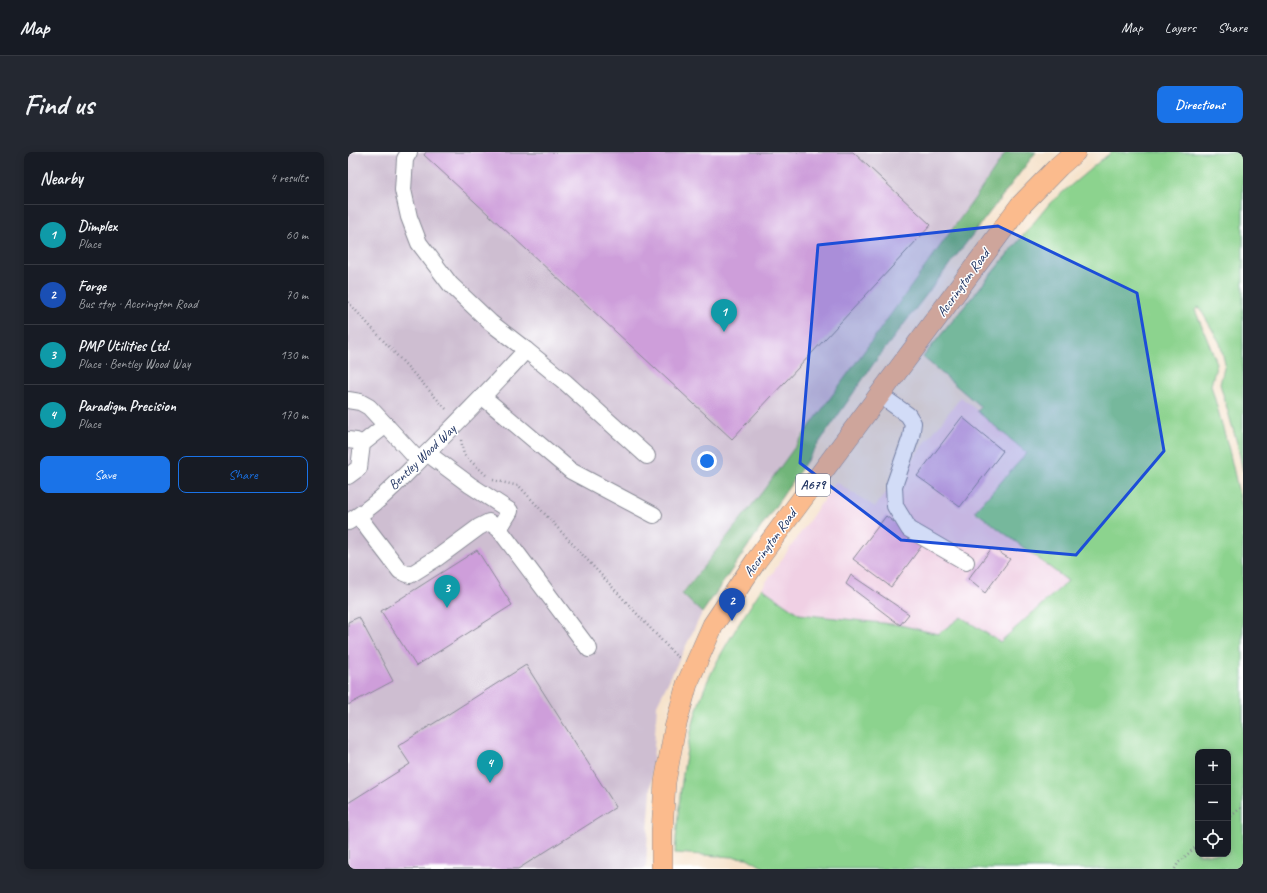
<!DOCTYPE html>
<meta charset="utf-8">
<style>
:root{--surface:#171b24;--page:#242831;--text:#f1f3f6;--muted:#9ea1a6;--line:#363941;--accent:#1a73e8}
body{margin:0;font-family:Caveat,sans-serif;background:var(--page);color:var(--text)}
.controls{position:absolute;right:12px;bottom:12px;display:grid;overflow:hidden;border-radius:8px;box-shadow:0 2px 10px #0003}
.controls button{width:36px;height:36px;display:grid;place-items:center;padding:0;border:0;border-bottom:1px solid var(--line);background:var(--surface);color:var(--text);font:20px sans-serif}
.you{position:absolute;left:359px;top:309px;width:14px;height:14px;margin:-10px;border:3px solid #fff;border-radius:50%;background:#1a73e8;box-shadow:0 0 0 6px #1a73e833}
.badge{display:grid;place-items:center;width:26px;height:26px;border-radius:50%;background:var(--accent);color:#fff;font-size:13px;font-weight:700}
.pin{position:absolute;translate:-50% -33px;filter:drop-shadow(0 1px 2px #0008)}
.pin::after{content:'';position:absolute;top:21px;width:14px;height:12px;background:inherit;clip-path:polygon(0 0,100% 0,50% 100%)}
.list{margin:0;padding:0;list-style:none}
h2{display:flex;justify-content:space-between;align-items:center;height:52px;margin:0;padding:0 16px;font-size:17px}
h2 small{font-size:13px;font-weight:400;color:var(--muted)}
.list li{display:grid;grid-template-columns:26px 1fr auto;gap:12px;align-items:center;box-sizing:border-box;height:60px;padding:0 16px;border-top:1px solid var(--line)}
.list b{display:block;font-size:15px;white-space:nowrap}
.list p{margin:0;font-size:13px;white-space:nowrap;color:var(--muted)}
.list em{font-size:13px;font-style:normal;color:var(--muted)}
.actions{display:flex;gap:8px;padding:12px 16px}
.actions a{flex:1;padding:9px 0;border:1px solid var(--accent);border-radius:8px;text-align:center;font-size:14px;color:var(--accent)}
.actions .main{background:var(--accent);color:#fff}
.icon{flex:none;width:22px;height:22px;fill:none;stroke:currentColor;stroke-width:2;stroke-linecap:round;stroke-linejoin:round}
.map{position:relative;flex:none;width:895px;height:717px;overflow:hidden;border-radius:8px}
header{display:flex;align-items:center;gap:24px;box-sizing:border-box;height:56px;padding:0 20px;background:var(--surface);border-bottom:1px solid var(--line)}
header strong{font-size:19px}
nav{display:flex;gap:22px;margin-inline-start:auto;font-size:14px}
.intro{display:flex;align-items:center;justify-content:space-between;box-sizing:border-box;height:96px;padding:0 24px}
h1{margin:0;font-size:28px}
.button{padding:10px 18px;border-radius:8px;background:var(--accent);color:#fff;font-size:14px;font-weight:700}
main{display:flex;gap:24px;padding:0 24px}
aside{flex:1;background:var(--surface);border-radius:8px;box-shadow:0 2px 10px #0003}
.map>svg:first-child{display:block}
</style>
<header>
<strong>Map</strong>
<nav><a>Map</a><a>Layers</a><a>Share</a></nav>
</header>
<div class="intro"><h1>Find us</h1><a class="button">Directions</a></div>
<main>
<aside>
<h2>Nearby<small>4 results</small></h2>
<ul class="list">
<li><span class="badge" style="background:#0f9aa8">1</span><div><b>Dimplex</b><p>Place</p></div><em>60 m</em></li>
<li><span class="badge" style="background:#1a4fb4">2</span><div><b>Forge</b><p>Bus stop · Accrington Road</p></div><em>70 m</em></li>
<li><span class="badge" style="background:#0f9aa8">3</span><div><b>PMP Utilities Ltd.</b><p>Place · Bentley Wood Way</p></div><em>130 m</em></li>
<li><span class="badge" style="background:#0f9aa8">4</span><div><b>Paradigm Precision</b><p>Place</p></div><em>170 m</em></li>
</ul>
<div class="actions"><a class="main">Save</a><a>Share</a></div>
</aside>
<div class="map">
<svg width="895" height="717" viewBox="0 0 895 717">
<rect width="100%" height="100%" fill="#fff"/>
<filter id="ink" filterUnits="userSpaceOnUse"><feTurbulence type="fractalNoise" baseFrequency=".025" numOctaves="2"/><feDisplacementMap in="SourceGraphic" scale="8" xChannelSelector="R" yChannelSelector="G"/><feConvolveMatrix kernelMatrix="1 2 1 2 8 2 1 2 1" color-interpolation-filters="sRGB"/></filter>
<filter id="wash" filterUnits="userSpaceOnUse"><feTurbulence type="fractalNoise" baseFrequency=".012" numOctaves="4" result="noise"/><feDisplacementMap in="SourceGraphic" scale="16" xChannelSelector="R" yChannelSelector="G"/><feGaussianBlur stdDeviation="0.9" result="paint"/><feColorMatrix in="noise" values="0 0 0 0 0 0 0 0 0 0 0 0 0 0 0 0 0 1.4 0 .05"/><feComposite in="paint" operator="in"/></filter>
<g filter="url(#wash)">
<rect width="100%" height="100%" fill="#f6e3cc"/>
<path fill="#f0d0e4" d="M 613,245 L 679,301 L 627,360 L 720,429 L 652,490 L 613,465 L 590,482 L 552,473 L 451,462 L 414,436 L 488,330 L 527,355 Z"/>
<path fill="#cebed1" d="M 0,0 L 658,0 L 627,46 L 415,339 L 334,441 L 354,461 L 309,553 L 299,695 L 298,717 L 0,717 Z"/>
<path fill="#8cd38e" stroke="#548176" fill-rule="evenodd" d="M 764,0 L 895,0 L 895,319 L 889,291 L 872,232 L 877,212 L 872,191 L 851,155 L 847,158 L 869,211 L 863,233 L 881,298 L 895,359 L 895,717 L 482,717 L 481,716 L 479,717 L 418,717 L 399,706 L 327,701 C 331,645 337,580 360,528 C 375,495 395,466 414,436 L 451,462 L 552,473 L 590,482 L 613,465 L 652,490 L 720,429 L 627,359 L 679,301 L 629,259 L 633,255 L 575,205 L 583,195 L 702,51 L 752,9 ZM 850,600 L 880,600 L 880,702 L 850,702 Z"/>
<path fill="#71b579" stroke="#46726c" d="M 658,0 L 688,0 L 526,211 L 354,461 L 334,442 L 415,339 L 627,46 Z"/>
<g id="blocks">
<g fill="#ce9eda">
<path d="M 78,0 L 505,0 L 583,73 L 384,287 L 76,3 Z"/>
<path d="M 614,265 L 655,299 L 612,355 L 569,324 Z"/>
<path d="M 538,364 L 575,392 L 543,435 L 505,407 Z"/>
<path d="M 644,396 L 662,407 L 637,441 L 620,427 Z"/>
<path d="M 129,398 L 164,453 L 68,514 L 33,459 Z"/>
<path d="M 503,423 L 561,462 L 552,473 L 498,432 Z"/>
<path d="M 11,465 L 45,529 L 0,553 L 0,470 Z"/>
<path d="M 178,513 L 268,655 L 170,717 L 0,717 L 0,651 L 62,612 L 50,594 Z"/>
</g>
</g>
</g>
<g filter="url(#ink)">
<use href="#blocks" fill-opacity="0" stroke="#888995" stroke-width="1"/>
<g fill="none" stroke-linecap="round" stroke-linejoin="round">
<defs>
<g id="minor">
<path d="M 178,198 L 217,230 L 299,304"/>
<path d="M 532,243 L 560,263 L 565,271 L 563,285 L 546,334 L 547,354 L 561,377 L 618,410"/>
<path d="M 135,245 L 223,319 L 306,363"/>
<path d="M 0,248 L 12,250 L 21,255 L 71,309"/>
<path d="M 0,288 L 8,289 L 14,292"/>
<path d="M 79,301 L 122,333 L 162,359 L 151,377"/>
<path d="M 0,324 L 11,316 L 14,292 L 38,273"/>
<path d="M 10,364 L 52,419 L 62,423 L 89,406 L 131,375 L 141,370 L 151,377 L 241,497"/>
<path d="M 0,370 C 28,354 51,329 74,306 C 109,271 144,236 178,198 L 143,171 L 102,132 L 71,91 L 61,65 L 55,38 L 57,7 L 61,0"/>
</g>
<path id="major" d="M 314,717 L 314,680 L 317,630 L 327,576 L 339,532 L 365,473 L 408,409 L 672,54 L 711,14 L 727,0"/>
</defs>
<use href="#minor" stroke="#888995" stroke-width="18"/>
<use href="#major" stroke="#888995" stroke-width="22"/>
<g stroke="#888995" stroke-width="2.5" stroke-dasharray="1 3" stroke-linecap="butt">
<path d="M 0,150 L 100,259"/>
<path d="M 113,288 L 116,303 L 138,323"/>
<path d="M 145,328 L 171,334 L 328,504 L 332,506"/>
<path d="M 880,667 L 895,654"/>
<path d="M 827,717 L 830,711 L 850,693"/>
</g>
<use href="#minor" stroke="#fff" stroke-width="16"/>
<use href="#major" stroke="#fbbb8d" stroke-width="21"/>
</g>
</g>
<path fill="#1d4ed8" fill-opacity="0.2" stroke="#1d4ed8" stroke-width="3" stroke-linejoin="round" d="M 650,74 L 789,141 L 816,299 L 728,403 L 553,388 L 452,311 L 470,93 Z"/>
<g text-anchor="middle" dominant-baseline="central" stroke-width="3" stroke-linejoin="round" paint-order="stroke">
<rect fill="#fff" stroke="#5f6d8e" stroke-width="1" x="448" y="322" width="34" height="22" rx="3"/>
<g font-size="13" font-weight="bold" fill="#1b2f5e">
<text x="465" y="333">A679</text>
</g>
<g font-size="14" fill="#1b2f5e" stroke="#fff">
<text transform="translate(615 131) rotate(-54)">Accrington Road</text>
<text transform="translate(74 305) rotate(-44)">Bentley Wood Way</text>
<text transform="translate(422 391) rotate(-54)">Accrington Road</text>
</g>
</g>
</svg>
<div class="controls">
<button>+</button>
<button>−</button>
<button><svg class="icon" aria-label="locate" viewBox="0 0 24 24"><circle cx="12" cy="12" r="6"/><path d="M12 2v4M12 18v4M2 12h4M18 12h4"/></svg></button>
</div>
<div class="you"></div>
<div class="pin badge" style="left:376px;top:180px;background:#0f9aa8">1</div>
<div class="pin badge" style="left:384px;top:469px;background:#1a4fb4">2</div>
<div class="pin badge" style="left:99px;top:456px;background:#0f9aa8">3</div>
<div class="pin badge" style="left:142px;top:631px;background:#0f9aa8">4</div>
</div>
</main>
